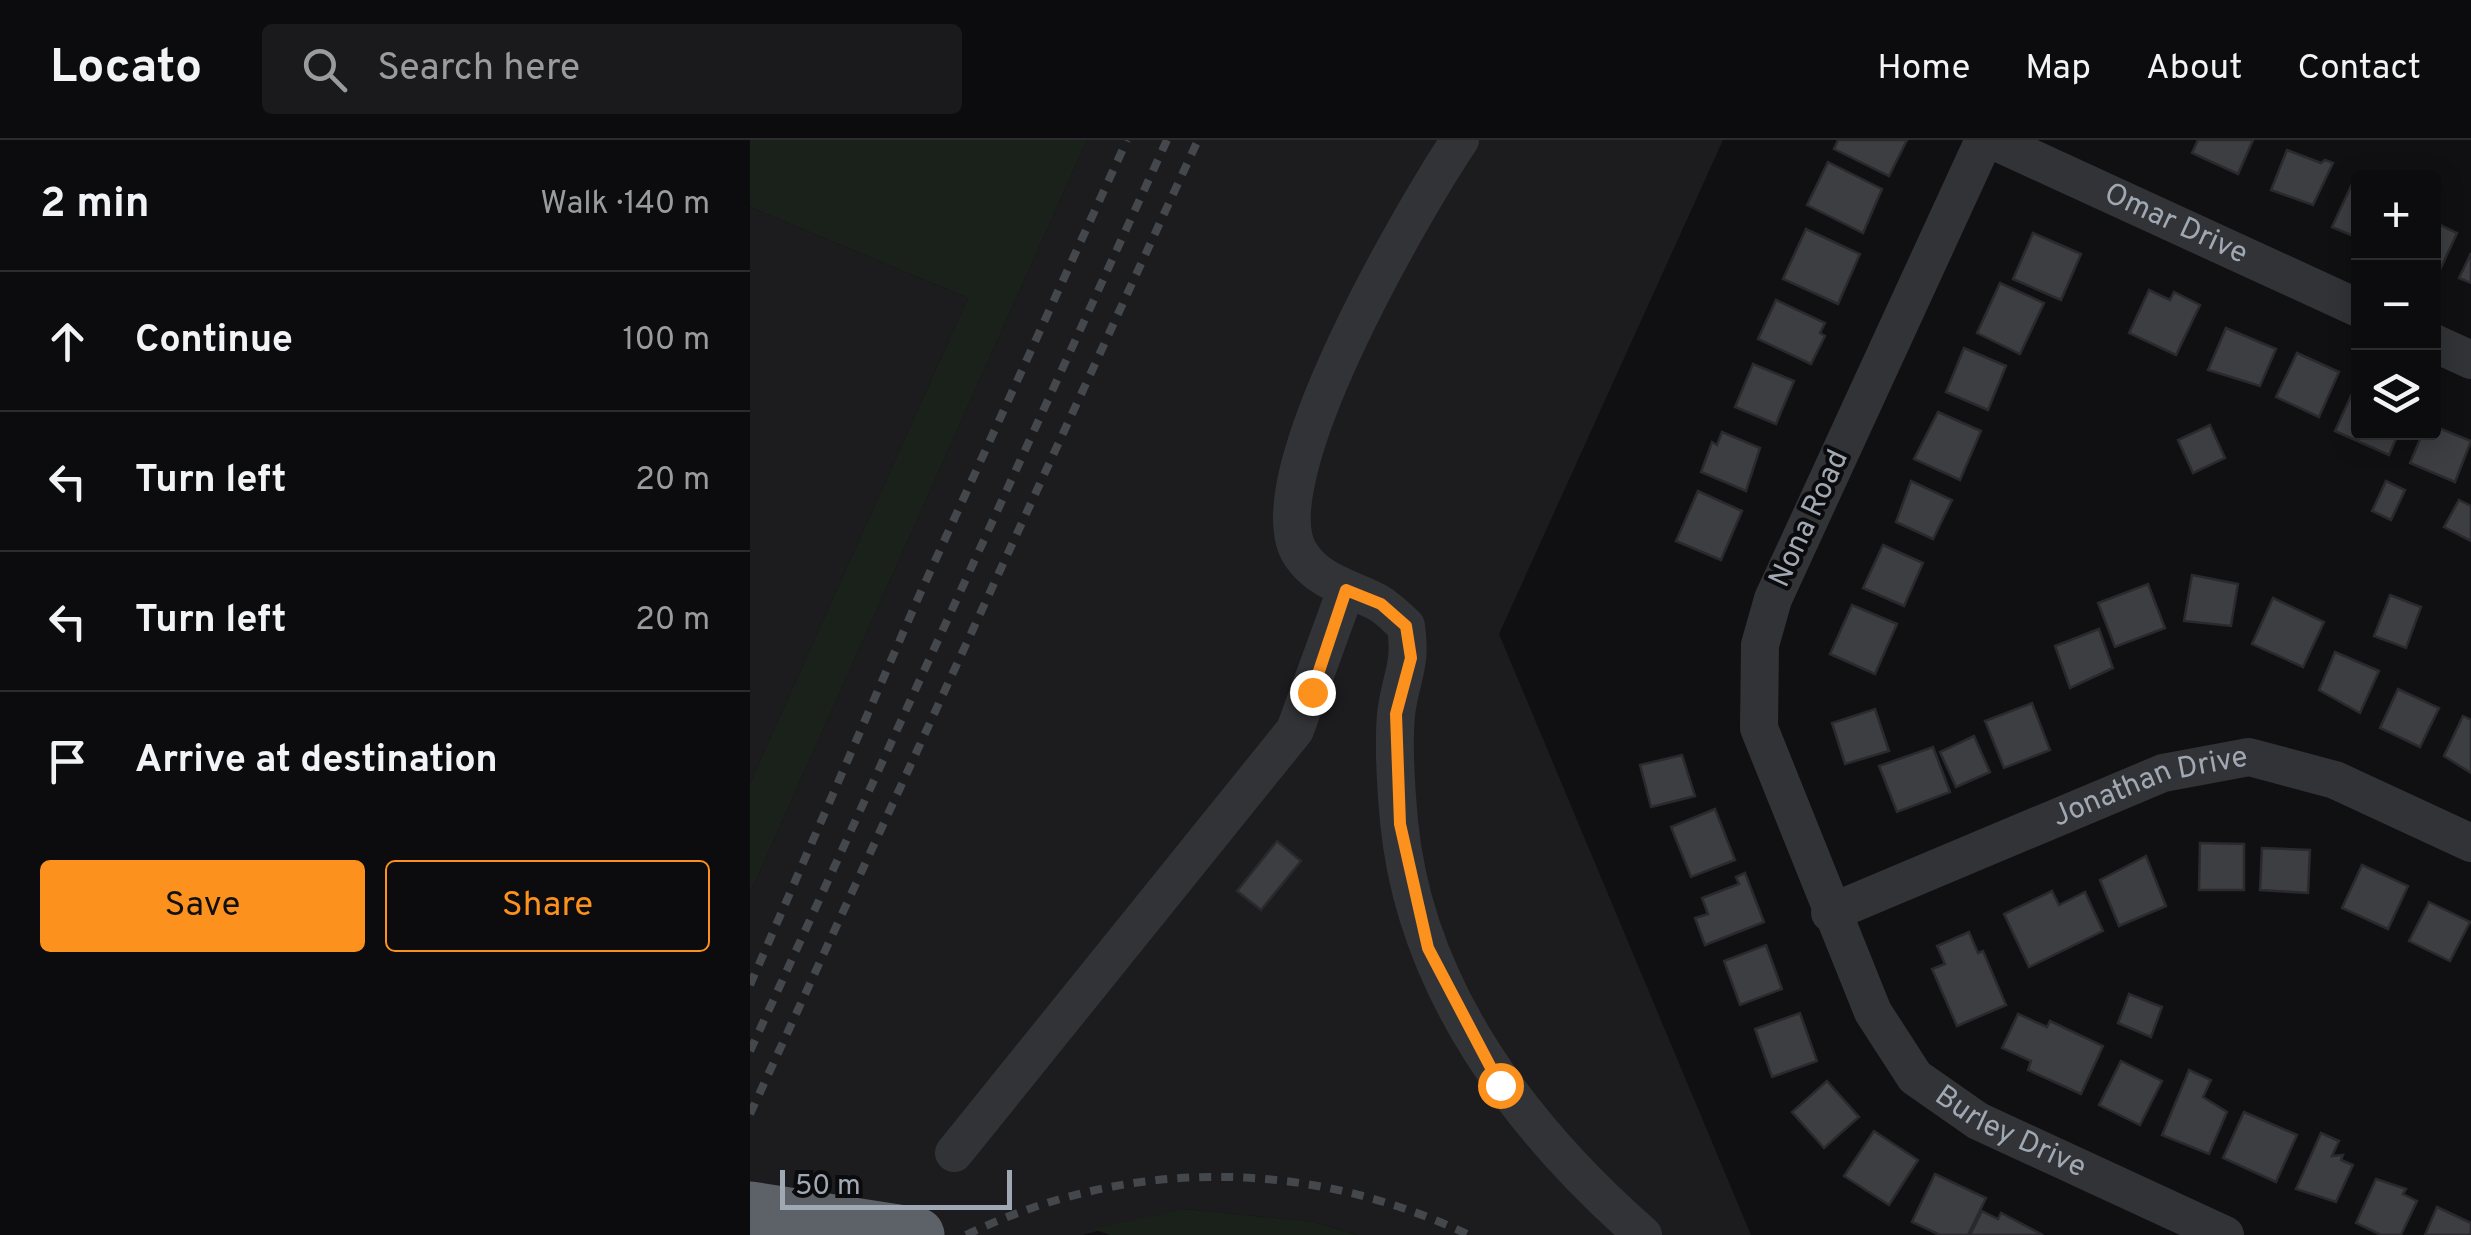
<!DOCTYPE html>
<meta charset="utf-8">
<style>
:root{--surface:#0c0c0e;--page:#1a1a1c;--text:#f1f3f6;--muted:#9a9b9e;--line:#2c2c2e;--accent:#fc911e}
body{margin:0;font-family:Overpass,sans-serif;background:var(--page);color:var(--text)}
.controls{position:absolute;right:30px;top:30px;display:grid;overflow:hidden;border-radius:10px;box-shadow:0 5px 25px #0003}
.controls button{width:90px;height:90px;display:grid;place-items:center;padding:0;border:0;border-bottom:2px solid var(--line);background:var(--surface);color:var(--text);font:50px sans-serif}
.scale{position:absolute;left:30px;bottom:25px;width:232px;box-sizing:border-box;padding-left:10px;border:5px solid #a0a9b3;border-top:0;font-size:28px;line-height:35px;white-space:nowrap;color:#a0a9b3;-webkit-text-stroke:8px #0b0b0d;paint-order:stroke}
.stop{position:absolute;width:30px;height:30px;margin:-22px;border:8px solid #fc911e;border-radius:50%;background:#fff}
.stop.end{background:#fc911e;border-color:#fff;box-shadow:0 2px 10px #0008}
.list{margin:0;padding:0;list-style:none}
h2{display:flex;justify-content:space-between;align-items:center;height:130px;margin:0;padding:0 40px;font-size:42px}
h2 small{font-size:32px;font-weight:400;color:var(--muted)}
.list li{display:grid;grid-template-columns:65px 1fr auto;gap:30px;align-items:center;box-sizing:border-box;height:140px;padding:0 40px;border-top:2px solid var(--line)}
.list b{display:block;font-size:38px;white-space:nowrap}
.list em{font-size:32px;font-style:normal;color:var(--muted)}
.actions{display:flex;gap:20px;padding:30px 40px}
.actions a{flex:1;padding:22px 0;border:2px solid var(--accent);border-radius:10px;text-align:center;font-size:35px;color:var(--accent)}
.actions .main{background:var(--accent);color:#111}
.icon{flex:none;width:55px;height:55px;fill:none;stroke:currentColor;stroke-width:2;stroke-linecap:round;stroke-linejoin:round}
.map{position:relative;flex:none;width:1721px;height:1095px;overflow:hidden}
header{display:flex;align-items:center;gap:60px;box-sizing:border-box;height:140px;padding:0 50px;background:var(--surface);border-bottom:2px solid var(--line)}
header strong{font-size:48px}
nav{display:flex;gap:55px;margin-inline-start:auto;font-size:35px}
.search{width:700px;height:90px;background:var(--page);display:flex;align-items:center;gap:25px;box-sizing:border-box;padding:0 35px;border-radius:10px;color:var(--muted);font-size:38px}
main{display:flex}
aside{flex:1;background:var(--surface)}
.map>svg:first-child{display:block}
</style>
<header>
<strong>Locato</strong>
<div class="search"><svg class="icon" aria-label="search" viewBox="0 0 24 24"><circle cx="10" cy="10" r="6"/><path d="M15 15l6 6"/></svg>Search here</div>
<nav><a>Home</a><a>Map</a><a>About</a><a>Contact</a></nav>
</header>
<main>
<aside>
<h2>2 min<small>Walk · 140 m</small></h2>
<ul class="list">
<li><svg class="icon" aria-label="ahead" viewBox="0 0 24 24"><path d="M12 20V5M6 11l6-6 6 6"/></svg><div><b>Continue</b></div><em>100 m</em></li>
<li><svg class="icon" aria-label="left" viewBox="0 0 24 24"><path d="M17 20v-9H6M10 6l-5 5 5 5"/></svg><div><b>Turn left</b></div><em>20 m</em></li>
<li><svg class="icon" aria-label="left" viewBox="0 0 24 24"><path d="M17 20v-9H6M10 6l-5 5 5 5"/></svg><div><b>Turn left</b></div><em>20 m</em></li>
<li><svg class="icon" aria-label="arrive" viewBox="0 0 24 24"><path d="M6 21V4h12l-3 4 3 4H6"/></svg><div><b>Arrive at destination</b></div></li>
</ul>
<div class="actions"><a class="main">Save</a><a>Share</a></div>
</aside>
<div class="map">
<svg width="1721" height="1095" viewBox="0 0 1721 1095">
<rect width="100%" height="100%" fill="#101012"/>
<g fill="#1c1c1f">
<path d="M 337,0 L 973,0 L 749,494 L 1001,1095 L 607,1095 L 564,1082 L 434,1069 L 332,1095 L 0,1095 L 0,753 Z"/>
<path d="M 0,67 L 218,158 L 0,643 Z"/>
</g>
<g fill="#1a211a">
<path d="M 0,0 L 337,0 L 0,753 L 0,643 L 218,158 L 0,67 Z"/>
<path d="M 434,1069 L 564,1082 L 607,1095 L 360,1095 L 343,1089 Z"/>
</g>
<g fill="#3c3e42" stroke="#2a2a2e" stroke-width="2.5">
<path d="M 1088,0 L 1157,0 L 1139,36 L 1084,9 Z"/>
<path d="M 1448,0 L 1503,0 L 1488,34 L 1442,13 Z"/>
<path d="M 1537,10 L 1571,23 L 1575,20 L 1583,23 L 1563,65 L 1521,50 Z"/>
<path d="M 1078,22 L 1132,49 L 1113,93 L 1057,65 Z"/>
<path d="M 1602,44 L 1608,47 L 1608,98 L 1582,87 Z"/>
<path d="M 1684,82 L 1707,93 L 1688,134 L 1684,132 Z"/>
<path d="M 1056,89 L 1110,114 L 1088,164 L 1033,139 Z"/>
<path d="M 1283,93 L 1331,114 L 1311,160 L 1263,139 Z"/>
<path d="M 1721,113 L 1721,143 L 1709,138 Z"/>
<path d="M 1250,143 L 1294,163 L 1270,214 L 1227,193 Z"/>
<path d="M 1399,150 L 1420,160 L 1424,152 L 1450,165 L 1426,215 L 1379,193 Z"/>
<path d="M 1026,160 L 1075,183 L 1070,193 L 1075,196 L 1061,224 L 1008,199 Z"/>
<path d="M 1476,188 L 1526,209 L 1510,246 L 1458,230 Z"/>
<path d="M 1214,208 L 1256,226 L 1238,270 L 1196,252 Z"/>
<path d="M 1547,213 L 1589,232 L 1569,277 L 1526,257 Z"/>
<path d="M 1003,224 L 1044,241 L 1026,284 L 985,267 Z"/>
<path d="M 1605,247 L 1608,292 L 1649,292 L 1639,315 L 1585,291 Z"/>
<path d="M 1188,272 L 1231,291 L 1210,340 L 1164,319 Z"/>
<path d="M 1460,285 L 1475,318 L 1443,333 L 1428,300 Z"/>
<path d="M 1684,286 L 1721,301 L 1705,342 L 1660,323 L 1673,292 L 1684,292 Z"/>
<path d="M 972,292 L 1010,308 L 996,351 L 951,332 L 962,302 L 967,305 Z"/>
<path d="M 1161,341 L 1202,360 L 1183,399 L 1146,382 Z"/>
<path d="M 1636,341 L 1655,350 L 1641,380 L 1622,371 Z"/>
<path d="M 948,351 L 992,371 L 971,420 L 926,401 Z"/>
<path d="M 1709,360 L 1721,366 L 1721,401 L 1694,387 Z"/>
<path d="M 1133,405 L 1173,423 L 1154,466 L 1113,448 Z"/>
<path d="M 1442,435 L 1488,444 L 1481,486 L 1434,481 Z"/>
<path d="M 1398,444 L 1415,488 L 1365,507 L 1348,463 Z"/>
<path d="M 1640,455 L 1671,467 L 1656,508 L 1624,496 Z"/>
<path d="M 1523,458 L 1574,482 L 1553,527 L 1502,504 Z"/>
<path d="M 1102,465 L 1147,484 L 1125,534 L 1080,514 Z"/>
<path d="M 1349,489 L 1363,528 L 1320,548 L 1305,506 Z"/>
<path d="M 1585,512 L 1629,531 L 1610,573 L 1569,550 Z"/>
<path d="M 1648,549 L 1689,568 L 1670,607 L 1630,588 Z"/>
<path d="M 1282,563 L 1300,610 L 1254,628 L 1235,581 Z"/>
<path d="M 1125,569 L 1139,611 L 1095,624 L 1082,583 Z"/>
<path d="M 1713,576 L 1721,580 L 1721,633 L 1694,616 Z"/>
<path d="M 1224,596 L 1240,632 L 1206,647 L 1190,612 Z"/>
<path d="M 1183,607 L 1200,652 L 1147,672 L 1129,626 Z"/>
<path d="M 932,615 L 945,656 L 901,667 L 890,625 Z"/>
<path d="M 965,669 L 985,720 L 941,737 L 921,687 Z"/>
<path d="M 527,701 L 551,721 L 511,770 L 487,751 Z"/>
<path d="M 1450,703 L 1494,704 L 1494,750 L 1449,750 Z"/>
<path d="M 1512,708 L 1560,710 L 1558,753 L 1510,750 Z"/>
<path d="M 1396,716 L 1416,766 L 1369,786 L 1350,740 Z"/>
<path d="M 1612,725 L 1658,746 L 1638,789 L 1592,768 Z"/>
<path d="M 995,733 L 1014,782 L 955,805 L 945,778 L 958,774 L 952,758 L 989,744 L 986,737 Z"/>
<path d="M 1302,751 L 1309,765 L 1335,752 L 1353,791 L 1279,827 L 1254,774 Z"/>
<path d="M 1679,762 L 1720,782 L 1700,821 L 1659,801 Z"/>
<path d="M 1219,792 L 1228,813 L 1233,811 L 1256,865 L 1207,886 L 1182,829 L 1195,824 L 1187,806 Z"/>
<path d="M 1016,805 L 1032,849 L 990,865 L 974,821 Z"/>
<path d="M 1379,854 L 1412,867 L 1401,897 L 1368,883 Z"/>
<path d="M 1050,873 L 1067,921 L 1022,937 L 1005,889 Z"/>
<path d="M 1268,874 L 1297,887 L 1300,881 L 1353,906 L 1331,954 L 1278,930 L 1281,921 L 1252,908 Z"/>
<path d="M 1371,921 L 1412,941 L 1390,985 L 1349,965 Z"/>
<path d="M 1439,930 L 1461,940 L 1453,957 L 1477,972 L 1459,1014 L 1412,995 Z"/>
<path d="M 1077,941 L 1109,977 L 1074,1008 L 1042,972 Z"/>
<path d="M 1494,972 L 1547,995 L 1526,1042 L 1473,1018 Z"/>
<path d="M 1124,991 L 1168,1020 L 1139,1065 L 1094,1036 Z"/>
<path d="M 1571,993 L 1589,1001 L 1582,1016 L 1593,1015 L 1591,1020 L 1603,1025 L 1586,1062 L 1546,1049 Z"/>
<path d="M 1185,1034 L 1236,1058 L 1218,1095 L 1190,1095 L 1162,1082 Z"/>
<path d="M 1626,1039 L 1656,1049 L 1653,1054 L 1667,1061 L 1651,1095 L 1631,1095 L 1606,1083 Z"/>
<path d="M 1687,1067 L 1721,1083 L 1721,1095 L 1675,1095 Z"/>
<path d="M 1232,1071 L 1248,1079 L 1251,1073 L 1293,1095 L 1220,1095 Z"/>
</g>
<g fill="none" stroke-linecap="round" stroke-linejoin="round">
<g stroke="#313337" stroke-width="38">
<path d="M 710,0 C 665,67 502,344 551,415 C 569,442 600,448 627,462 C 638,468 647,478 656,486 C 662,527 650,538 646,575 C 643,608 646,648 649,681 C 665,849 771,988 893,1095"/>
<path id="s1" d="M 1234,0 L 1023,459 L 1010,505 L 1009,588 L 1123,872 L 1165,937 L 1228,981 L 1475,1095"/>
<path id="s2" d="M 1242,0 L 1608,168"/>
<path d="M 1684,203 L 1721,220"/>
<path id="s3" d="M 1080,773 L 1413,633 L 1499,617 L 1585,640 L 1721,703"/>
<path d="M 204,1013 L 545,590 L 596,450"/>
</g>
<path stroke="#5d6168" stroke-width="55" d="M 0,1069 L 167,1095"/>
<g stroke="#44474c" stroke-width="8" stroke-dasharray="12 10" stroke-linecap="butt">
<path d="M 0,845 L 169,456 L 377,0"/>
<path d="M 0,911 L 417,0"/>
<path d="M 0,974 L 448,0"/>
<path d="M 216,1095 C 378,1017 557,1018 719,1095"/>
</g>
</g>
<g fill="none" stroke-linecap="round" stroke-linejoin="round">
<path stroke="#fc911e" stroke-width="12" d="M 562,552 L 596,450 L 631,464 L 656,486 L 661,518 L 646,574 L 650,684 L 678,808 L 750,945"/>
</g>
<g text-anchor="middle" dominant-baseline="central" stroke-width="8" stroke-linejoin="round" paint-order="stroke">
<g font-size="30" fill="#a0a9b3" stroke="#0b0b0d">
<text stroke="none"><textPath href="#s2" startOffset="202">Omar Drive</textPath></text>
<text transform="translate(1060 379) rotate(-65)">Nona Road</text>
<text stroke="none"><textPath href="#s3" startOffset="345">Jonathan Drive</textPath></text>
<text stroke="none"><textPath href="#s1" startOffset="1130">Burley Drive</textPath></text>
</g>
</g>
</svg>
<div class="controls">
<button>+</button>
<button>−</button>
<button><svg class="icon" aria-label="layers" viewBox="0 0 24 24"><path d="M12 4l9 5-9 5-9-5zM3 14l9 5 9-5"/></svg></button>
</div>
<div class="scale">50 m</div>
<div class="stop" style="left:750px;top:945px"></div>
<div class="stop end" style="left:562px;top:552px"></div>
</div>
</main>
